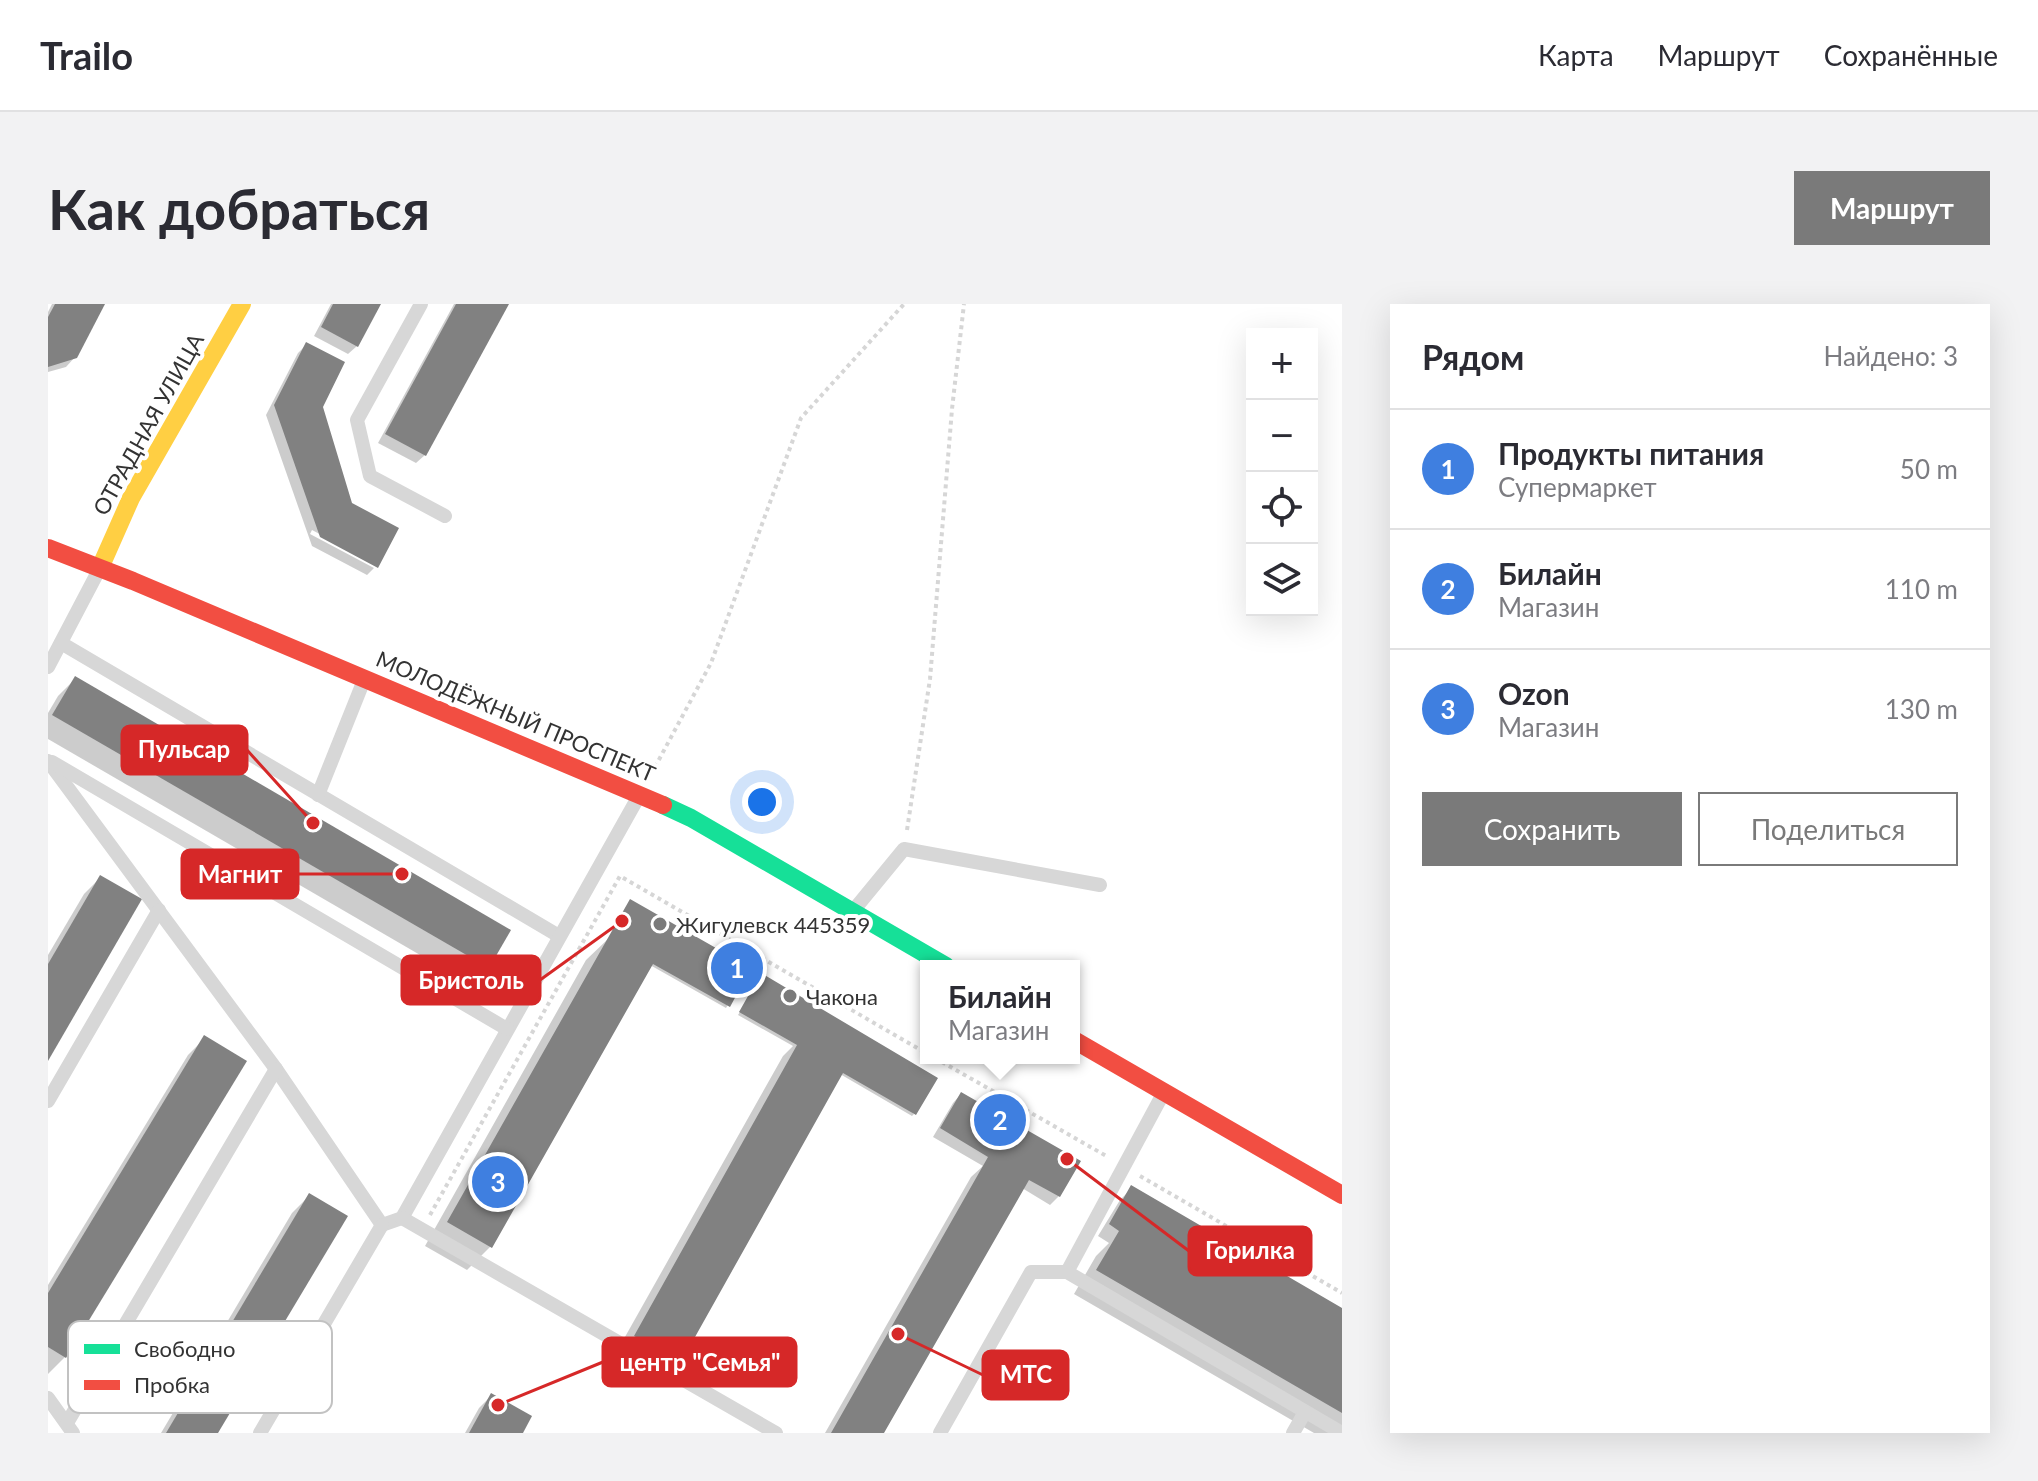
<!DOCTYPE html>
<html lang="ru">
<meta charset="utf-8">
<style>
:root{--surface:#fff;--page:#f2f2f3;--text:#2b2b33;--muted:#7c7c81;--line:#e1e1e2;--accent:#7a7a7a}
body{margin:0;font-family:Lato,sans-serif;background:var(--page);color:var(--text)}
.controls{position:absolute;right:24px;top:24px;display:grid;overflow:hidden;border-radius:0px;box-shadow:0 8px 32px #0002}
.controls button{width:72px;height:72px;display:grid;place-items:center;padding:0;border:0;border-bottom:2px solid var(--line);background:var(--surface);color:var(--text);font:40px sans-serif}
.you{position:absolute;left:714px;top:498px;width:28px;height:28px;margin:-20px;border:6px solid #fff;border-radius:50%;background:#1a73e8;box-shadow:0 0 0 12px #1a73e833}
.badge{display:grid;place-items:center;width:52px;height:52px;border-radius:50%;background:var(--accent);color:#fff;font-size:26px;font-weight:700}
.pin{position:absolute;translate:-50% -50%;border:4px solid #fff;box-shadow:0 2px 8px #0006}
.popup{position:absolute;left:872px;top:656px;width:160px;height:104px;box-sizing:border-box;display:grid;place-content:center;border-radius:0px;background:var(--surface);filter:drop-shadow(0 2px 6px #0005);font-size:26px;white-space:nowrap;color:var(--muted)}
.popup b{font-size:30px;color:var(--text)}
.popup::after{content:'';position:absolute;left:50%;top:100%;margin-left:-16px;border:16px solid transparent;border-top-color:var(--surface)}
.list{margin:0;padding:0;list-style:none}
h2{display:flex;justify-content:space-between;align-items:center;height:104px;margin:0;padding:0 32px;font-size:34px}
h2 small{font-size:26px;font-weight:400;color:var(--muted)}
.list li{display:grid;grid-template-columns:52px 1fr auto;gap:24px;align-items:center;box-sizing:border-box;height:120px;padding:0 32px;border-top:2px solid var(--line)}
.list b{display:block;font-size:30px;white-space:nowrap}
.list p{margin:0;font-size:26px;white-space:nowrap;color:var(--muted)}
.list em{font-size:26px;font-style:normal;color:var(--muted)}
.actions{display:flex;gap:16px;padding:24px 32px}
.actions a{flex:1;padding:18px 0;border:2px solid var(--accent);border-radius:0px;text-align:center;font-size:28px;color:var(--accent)}
.actions .main{background:var(--accent);color:#fff}
.icon{flex:none;width:44px;height:44px;fill:none;stroke:currentColor;stroke-width:2;stroke-linecap:round;stroke-linejoin:round}
.map{position:relative;flex:none;width:1294px;height:1129px;overflow:hidden;border-radius:0px}
header{display:flex;align-items:center;gap:48px;box-sizing:border-box;height:112px;padding:0 40px;background:var(--surface);border-bottom:2px solid var(--line)}
header strong{font-size:38px}
nav{display:flex;gap:44px;margin-inline-start:auto;font-size:28px}
.intro{display:flex;align-items:center;justify-content:space-between;box-sizing:border-box;height:192px;padding:0 48px}
h1{margin:0;font-size:56px}
.button{padding:20px 36px;border-radius:0px;background:var(--accent);color:#fff;font-size:28px;font-weight:700}
main{display:flex;gap:48px;padding:0 48px}
aside{flex:1;background:var(--surface);border-radius:0px;box-shadow:0 8px 32px #0002}
.map>svg:first-child{display:block}
</style>
<header>
<strong>Trailo</strong>
<nav><a>Карта</a><a>Маршрут</a><a>Сохранённые</a></nav>
</header>
<div class="intro"><h1>Как добраться</h1><a class="button">Маршрут</a></div>
<main>
<div class="map">
<svg width="1294" height="1129" viewBox="0 0 1294 1129">
<rect width="100%" height="100%" fill="#fff"/>
<g fill="#0003">
<path d="M 4,0 L 54,0 L 27,53 L 18,63 L 0,68 L 0,8 Z"/>
<path d="M 283,0 L 331,0 L 309,42 L 300,50 L 266,32 Z"/>
<path d="M 406,0 L 459,0 L 377,151 L 368,159 L 330,139 Z"/>
<path d="M 259,40 L 273,103 L 302,200 L 328,260 L 264,226 L 262,230 L 326,264 L 319,271 L 264,242 L 218,111 L 250,49 Z"/>
<path d="M 27,375 L 439,663 L 422,680 L 0,435 L 0,409 L 10,392 Z"/>
<path d="M 53,573 L 0,753 L 0,651 L 36,590 Z"/>
<path d="M 560,635 L 701,665 L 678,704 L 602,661 L 442,943 L 419,966 L 377,942 L 538,656 Z"/>
<path d="M 712,674 L 866,810 L 864,812 L 792,770 L 631,1057 L 608,1080 L 564,1056 L 735,752 L 745,742 L 690,711 Z"/>
<path d="M 157,734 L 17,1053 L 0,1070 L 0,981 L 140,751 Z"/>
<path d="M 913,790 L 1011,892 L 1002,901 L 974,884 L 834,1129 L 777,1129 L 923,873 L 935,862 L 885,833 L 905,799 Z"/>
<path d="M 1084,884 L 1294,1006 L 1294,1129 L 1266,1129 L 1026,990 L 1048,952 L 1061,939 L 1050,932 L 1072,896 Z"/>
<path d="M 261,892 L 168,1129 L 113,1129 L 244,909 Z"/>
<path d="M 443,1092 L 473,1129 L 417,1129 L 431,1104 Z"/>
</g>
<g fill="#818181">
<path d="M 7,0 L 57,0 L 29,54 L 0,63 L 0,13 Z"/>
<path d="M 285,0 L 333,0 L 310,43 L 273,23 Z"/>
<path d="M 408,0 L 461,0 L 378,152 L 337,130 Z"/>
<path d="M 258,38 L 297,58 L 275,103 L 304,199 L 351,224 L 330,264 L 272,233 L 226,101 Z"/>
<path d="M 27,372 L 463,626 L 441,664 L 4,411 Z"/>
<path d="M 52,571 L 94,595 L 0,757 L 0,660 Z"/>
<path d="M 582,595 L 703,664 L 682,703 L 605,660 L 444,944 L 399,918 Z"/>
<path d="M 713,669 L 890,774 L 868,811 L 795,769 L 633,1058 L 586,1032 L 749,741 L 691,708 Z"/>
<path d="M 156,731 L 199,757 L 18,1054 L 0,1043 L 0,989 Z"/>
<path d="M 913,788 L 1033,857 L 1012,893 L 981,876 L 836,1129 L 783,1129 L 940,853 L 892,824 Z"/>
<path d="M 1083,881 L 1294,1004 L 1294,1109 L 1048,966 L 1071,927 L 1061,920 Z"/>
<path d="M 261,889 L 300,912 L 170,1129 L 118,1129 Z"/>
<path d="M 443,1089 L 484,1112 L 475,1129 L 421,1129 Z"/>
</g>
<g fill="none" stroke-linecap="round" stroke-linejoin="round">
<g stroke="#d6d6d6" stroke-width="4" stroke-dasharray="4 4" stroke-linecap="butt">
<path d="M 607,463 L 663,359 L 753,114 L 856,0"/>
<path d="M 859,526 L 882,375 L 904,105 L 916,0"/>
<path d="M 887,754 L 1060,853"/>
<path d="M 1092,872 L 1294,989"/>
<path d="M 382,911 L 572,572 L 878,749"/>
</g>
<g stroke="#d7d7d7" stroke-width="14">
<path d="M 373,0 L 309,116 L 322,172 L 397,212"/>
<path d="M 13,339 L 511,632"/>
<path d="M 0,363 L 52,264"/>
<path d="M 0,457 L 228,765 L 334,921 L 354,914 L 592,490"/>
<path d="M 4,458 L 459,725"/>
<path d="M 270,491 L 316,376"/>
<path d="M 805,607 L 856,545 L 1052,581"/>
<path d="M 0,797 L 111,606"/>
<path d="M 354,914 L 728,1129"/>
<path d="M 1019,968 L 1116,788"/>
<path d="M 0,1094 L 25,1129"/>
<path d="M 19,1119 L 228,765"/>
<path d="M 212,1129 L 334,921"/>
<path d="M 892,1129 L 983,968 L 1019,968 L 1294,1129"/>
<path d="M 1245,1129 L 1257,1108"/>
</g>
<path stroke="#16e098" stroke-width="18" d="M 615,501 L 643,514 L 898,662"/>
<path stroke="#ffcf43" stroke-width="18" d="M 52,264 L 83,194 L 194,0"/>
<g stroke="#f24e42" stroke-width="18">
<path d="M 0,244 L 85,277 L 615,501"/>
<path d="M 1026,736 L 1294,891"/>
</g>
</g>
<g fill="#7a7a7a" stroke="#fff" stroke-width="3">
<circle cx="612" cy="620" r="8"/>
<circle cx="742" cy="692" r="8"/>
</g>
<g text-anchor="middle" dominant-baseline="central" stroke-width="8" stroke-linejoin="round" paint-order="stroke">
<g font-size="22" fill="#333" stroke="#fff">
<text transform="translate(100 120) rotate(-61)">ОТРАДНАЯ УЛИЦА</text>
<text transform="translate(468 412) rotate(23)">МОЛОДЁЖНЫЙ ПРОСПЕКТ</text>
</g>
<g font-size="22" fill="#333" stroke="#fff" text-anchor="start">
<text x="628" y="620">Жигулевск 445359</text>
<text x="758" y="692">Чакона</text>
</g>
</g>
<rect x="20" y="1017" width="264" height="92" rx="12" fill="#fff" stroke="#c2c2c2" stroke-width="2"/>
<rect x="36" y="1040" width="36" height="10" fill="#16e098"/>
<rect x="36" y="1076" width="36" height="10" fill="#f24e42"/>
<g font-size="22" fill="#333">
<text x="86" y="1053">Свободно</text>
<text x="86" y="1089">Пробка</text>
</g>
<path fill="none" stroke="#d62828" stroke-width="3" d="M265 519L199 446M354 570L250 570M574 617L492 676M1019 855L1141 947M450 1101L555 1058M850 1030L935 1071"/>
<g fill="#d62828" stroke="#fff" stroke-width="3">
<circle cx="265" cy="519" r="8"/>
<circle cx="354" cy="570" r="8"/>
<circle cx="574" cy="617" r="8"/>
<circle cx="1019" cy="855" r="8"/>
<circle cx="450" cy="1101" r="8"/>
<circle cx="850" cy="1030" r="8"/>
</g>
<g fill="#d62828" stroke="#d62828" stroke-width="3">
<rect x="74" y="422" width="125" height="48" rx="8"/>
<rect x="134" y="546" width="116" height="48" rx="8"/>
<rect x="354" y="652" width="138" height="48" rx="8"/>
<rect x="1141" y="923" width="122" height="48" rx="8"/>
<rect x="555" y="1034" width="193" height="48" rx="8"/>
<rect x="935" y="1047" width="85" height="48" rx="8"/>
</g>
<g font-size="24" text-anchor="middle" font-weight="bold" fill="#fff">
<text x="136" y="454">Пульсар</text>
<text x="192" y="579">Магнит</text>
<text x="423" y="685">Бристоль</text>
<text x="1202" y="955">Горилка</text>
<text x="652" y="1067">центр "Семья"</text>
<text x="978" y="1079">МТС</text>
</g>
</svg>
<div class="controls">
<button>+</button>
<button>−</button>
<button><svg class="icon" aria-label="locate" viewBox="0 0 24 24"><circle cx="12" cy="12" r="6"/><path d="M12 2v4M12 18v4M2 12h4M18 12h4"/></svg></button>
<button><svg class="icon" aria-label="layers" viewBox="0 0 24 24"><path d="M12 4l9 5-9 5-9-5zM3 14l9 5 9-5"/></svg></button>
</div>
<div class="you"></div>
<div class="pin badge" style="left:689px;top:664px;background:#3f7fe0">1</div>
<div class="pin badge" style="left:952px;top:816px;background:#3f7fe0">2</div>
<div class="popup"><b>Билайн</b>Магазин</div>
<div class="pin badge" style="left:450px;top:878px;background:#3f7fe0">3</div>
</div>
<aside>
<h2>Рядом<small>Найдено: 3</small></h2>
<ul class="list">
<li><span class="badge" style="background:#3f7fe0">1</span><div><b>Продукты питания</b><p>Супермаркет</p></div><em>50 m</em></li>
<li><span class="badge" style="background:#3f7fe0">2</span><div><b>Билайн</b><p>Магазин</p></div><em>110 m</em></li>
<li><span class="badge" style="background:#3f7fe0">3</span><div><b>Ozon</b><p>Магазин</p></div><em>130 m</em></li>
</ul>
<div class="actions"><a class="main">Сохранить</a><a>Поделиться</a></div>
</aside>
</main>
